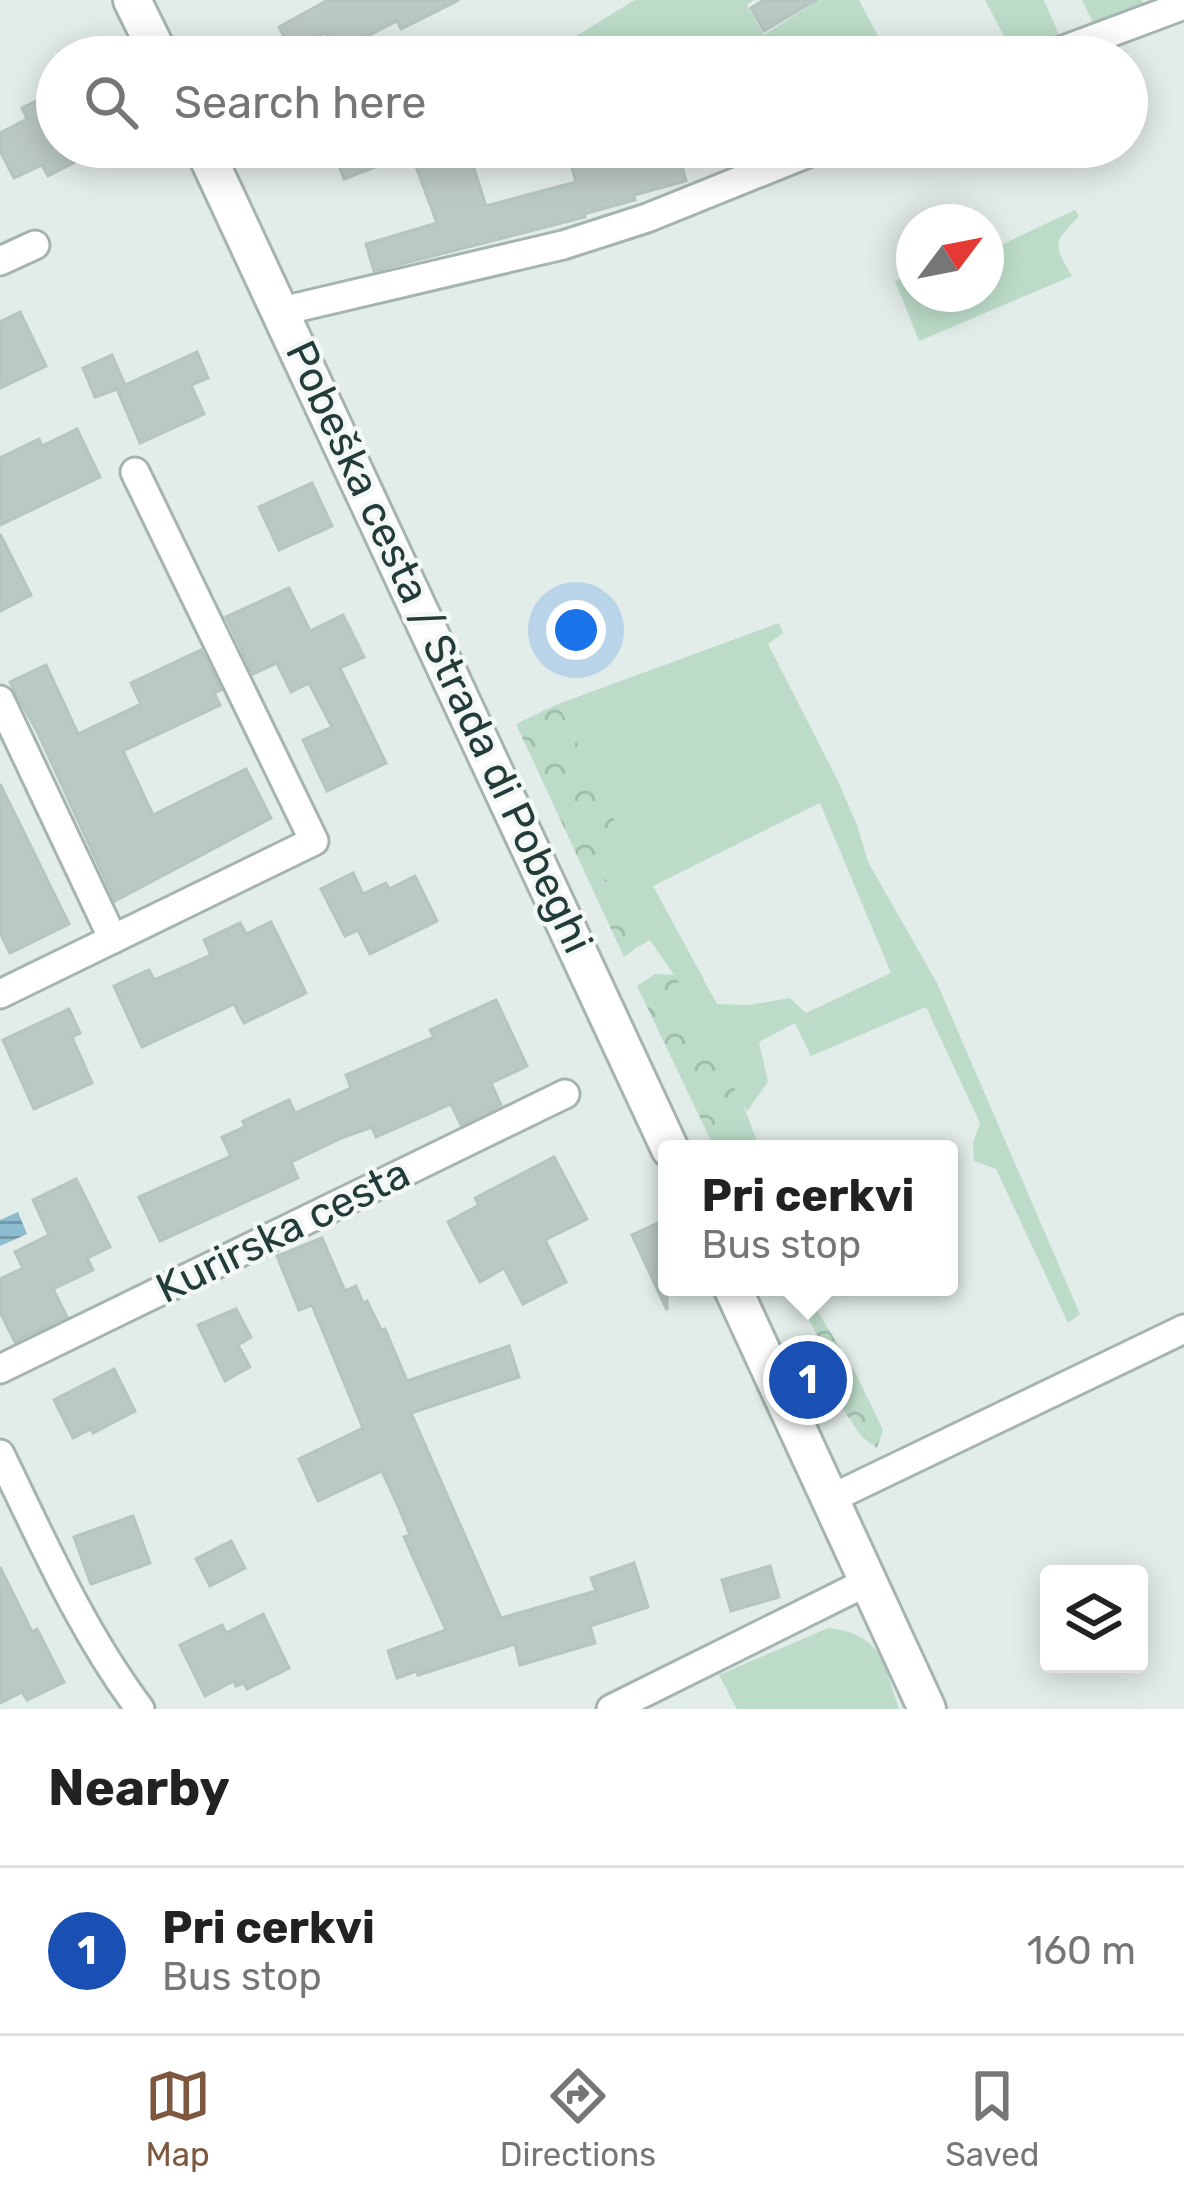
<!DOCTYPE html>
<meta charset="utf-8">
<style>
:root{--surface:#fff;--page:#f6f6f6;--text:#222;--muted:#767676;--line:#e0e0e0;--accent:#7d573e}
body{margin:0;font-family:Rubik,sans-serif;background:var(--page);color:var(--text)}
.controls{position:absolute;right:36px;bottom:36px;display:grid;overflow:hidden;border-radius:12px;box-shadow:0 6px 30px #0003}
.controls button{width:108px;height:108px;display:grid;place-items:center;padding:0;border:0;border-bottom:3px solid var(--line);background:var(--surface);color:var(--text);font:60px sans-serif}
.compass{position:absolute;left:896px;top:204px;width:108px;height:108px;border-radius:50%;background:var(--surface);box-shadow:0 6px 30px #0003;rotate:58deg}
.you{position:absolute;left:576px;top:630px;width:42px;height:42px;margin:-30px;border:9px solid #fff;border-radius:50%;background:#1a73e8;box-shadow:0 0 0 18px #1a73e833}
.badge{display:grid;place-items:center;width:78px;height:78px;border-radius:50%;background:var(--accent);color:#fff;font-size:39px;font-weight:700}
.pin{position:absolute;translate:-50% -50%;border:6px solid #fff;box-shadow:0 3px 12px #0006}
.popup{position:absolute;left:658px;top:1140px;width:300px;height:156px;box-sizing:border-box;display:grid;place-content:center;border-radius:12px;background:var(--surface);filter:drop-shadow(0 3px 9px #0005);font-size:39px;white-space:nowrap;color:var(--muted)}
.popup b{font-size:45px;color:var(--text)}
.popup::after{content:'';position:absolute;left:50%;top:100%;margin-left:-24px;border:24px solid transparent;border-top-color:var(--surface)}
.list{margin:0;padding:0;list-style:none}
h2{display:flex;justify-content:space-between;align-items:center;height:156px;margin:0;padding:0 48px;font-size:51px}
h2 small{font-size:39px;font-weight:400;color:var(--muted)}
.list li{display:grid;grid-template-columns:78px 1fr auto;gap:36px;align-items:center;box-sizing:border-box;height:168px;padding:0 48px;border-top:3px solid var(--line)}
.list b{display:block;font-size:45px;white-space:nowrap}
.list p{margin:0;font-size:39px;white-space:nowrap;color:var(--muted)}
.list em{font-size:39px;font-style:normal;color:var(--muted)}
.icon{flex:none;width:66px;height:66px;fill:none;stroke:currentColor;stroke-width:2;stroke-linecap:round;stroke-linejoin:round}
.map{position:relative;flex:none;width:1184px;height:1709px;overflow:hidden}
.search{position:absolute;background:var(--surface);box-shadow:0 6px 30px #0003;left:36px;right:36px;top:36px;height:132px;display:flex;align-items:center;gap:30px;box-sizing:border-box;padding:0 42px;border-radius:66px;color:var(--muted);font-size:45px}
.sheet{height:324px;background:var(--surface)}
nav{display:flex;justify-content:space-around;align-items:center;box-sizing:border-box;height:168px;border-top:3px solid var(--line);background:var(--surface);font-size:33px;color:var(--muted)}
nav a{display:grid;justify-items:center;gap:6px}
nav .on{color:var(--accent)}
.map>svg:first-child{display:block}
</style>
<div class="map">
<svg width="1184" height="1709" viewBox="0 0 1184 1709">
<defs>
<pattern id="forest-crowns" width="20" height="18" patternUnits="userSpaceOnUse" patternTransform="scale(3)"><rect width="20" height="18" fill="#bcdcc9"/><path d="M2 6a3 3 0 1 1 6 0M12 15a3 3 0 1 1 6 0" fill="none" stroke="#a1bead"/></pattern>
<pattern id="water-rules" width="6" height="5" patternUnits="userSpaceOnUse" patternTransform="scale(3)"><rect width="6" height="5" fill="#8dbbcf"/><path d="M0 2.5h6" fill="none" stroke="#7399a9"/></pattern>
</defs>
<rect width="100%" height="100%" fill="#e2ece9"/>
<g fill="#bcdcc9" fill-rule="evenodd">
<path d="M 635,0 L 754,0 L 747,5 L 764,35 L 811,5 L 809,0 L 859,0 L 889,57 L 562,57 L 558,47 Z"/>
<path d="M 985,0 L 1044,0 L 1062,42 L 1015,57 Z"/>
<path d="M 1082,0 L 1142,0 L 1144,4 L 1094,25 Z"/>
<path d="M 1075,210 L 1079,216 C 1052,245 1053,243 1072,276 L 919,341 L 895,281 L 914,272 L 914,294 L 986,294 L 986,252 Z"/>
<path d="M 779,623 L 783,633 L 768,644 L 837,779 L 857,825 L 868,862 L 937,983 L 1080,1314 L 1068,1323 L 996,1169 L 974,1161 L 973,1143 L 980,1123 L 926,1007 L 811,1056 L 795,1023 L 759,1042 L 768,1082 L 747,1111 L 698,1030 L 674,975 L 650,940 L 636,948 L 631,929 L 599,865 L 616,847 L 619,829 L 558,704 ZM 820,803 L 891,973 L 806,1013 L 790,998 L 748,1005 L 717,1004 L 653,886 Z"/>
<path d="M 828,1628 C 882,1634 884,1663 899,1709 L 737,1709 L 719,1675 Z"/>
</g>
<g fill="url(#forest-crowns)">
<path d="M 558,704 L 619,829 L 616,847 L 599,865 L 631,929 L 636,948 L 624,957 L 516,724 Z"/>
<path d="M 655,974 L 675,975 L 698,1030 L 741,1099 L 760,1149 L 715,1149 L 637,986 Z"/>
<path d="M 791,1287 L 803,1287 L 857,1376 L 883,1430 L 877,1448 L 862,1437 L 828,1388 L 817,1335 Z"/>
</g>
<path fill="url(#water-rules)" d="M 18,1212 L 27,1234 L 0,1246 L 0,1220 Z"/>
<g fill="#bbc9c5" stroke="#b5c5c1" stroke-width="3">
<path d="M 328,0 L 459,0 L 401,29 L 397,21 L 336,52 L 326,33 L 291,50 L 279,27 Z"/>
<path d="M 764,0 L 816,0 L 764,31 L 751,8 Z"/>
<path d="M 48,95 L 57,113 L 57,147 L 104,147 L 48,176 L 42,165 L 14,178 L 0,151 L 0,133 L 27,119 L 22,108 Z"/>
<path d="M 332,147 L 467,147 L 486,206 L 576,182 L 566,147 L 677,147 L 686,181 L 634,195 L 635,200 L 584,214 L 585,217 L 374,271 L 366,244 L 437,223 L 411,153 L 344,179 Z"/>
<path d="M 20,312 L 46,366 L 0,388 L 0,322 Z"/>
<path d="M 197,352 L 208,378 L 191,385 L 204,414 L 140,443 L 117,389 L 95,397 L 83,368 L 112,355 L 125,385 Z"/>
<path d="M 77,429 L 100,477 L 0,525 L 0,458 L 39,439 L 42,446 Z"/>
<path d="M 312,483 L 332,526 L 279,550 L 259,507 Z"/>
<path d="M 0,534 L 31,595 L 0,611 Z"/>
<path d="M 289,588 L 310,631 L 343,615 L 364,657 L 340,668 L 386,763 L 327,791 L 303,740 L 332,727 L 309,683 L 291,692 L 277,663 L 253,674 L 226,617 Z"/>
<path d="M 201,650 L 221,690 L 214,693 L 220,705 L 123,751 L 153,815 L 246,769 L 271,818 L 115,901 L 38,733 L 10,682 L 46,665 L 78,734 L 141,704 L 131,683 Z"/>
<path d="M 0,784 L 69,924 L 10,953 L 0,933 Z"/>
<path d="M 353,873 L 363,894 L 386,883 L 389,889 L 415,876 L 437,921 L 370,954 L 358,930 L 345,936 L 321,889 Z"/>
<path d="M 271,922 L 306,993 L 244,1023 L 234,1004 L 142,1047 L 114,986 L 149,970 L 154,980 L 211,955 L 204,940 L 240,923 L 246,934 Z"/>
<path d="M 496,1000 L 527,1066 L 491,1083 L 501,1105 L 461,1125 L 451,1104 L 376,1137 L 372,1127 L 344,1137 L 291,1162 L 298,1178 L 160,1241 L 139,1197 L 231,1156 L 222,1137 L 245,1127 L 243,1121 L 289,1100 L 295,1113 L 351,1088 L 346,1075 L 434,1037 L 430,1030 Z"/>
<path d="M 69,1009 L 80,1033 L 72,1037 L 92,1083 L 34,1109 L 3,1040 Z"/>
<path d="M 554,1157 L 587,1219 L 545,1240 L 566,1282 L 523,1304 L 504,1268 L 480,1282 L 448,1222 L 479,1205 L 475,1198 Z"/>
<path d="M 76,1179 L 110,1247 L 87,1258 L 93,1270 L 53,1289 L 67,1317 L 15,1342 L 0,1312 L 0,1279 L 23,1268 L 15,1252 L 49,1235 L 33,1200 Z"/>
<path d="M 658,1223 L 667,1242 L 667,1310 L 632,1235 Z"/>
<path d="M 322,1238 L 345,1291 L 356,1286 L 363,1303 L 367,1301 L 381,1330 L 385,1329 L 407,1381 L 509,1346 L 519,1377 L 411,1413 L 501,1618 L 596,1591 L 591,1578 L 634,1563 L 648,1607 L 590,1626 L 595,1643 L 520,1665 L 515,1644 L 418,1675 L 417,1671 L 397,1678 L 388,1651 L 446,1630 L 404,1537 L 410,1535 L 399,1508 L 382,1471 L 318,1501 L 299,1459 L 363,1428 L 312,1305 L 299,1310 L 277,1256 Z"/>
<path d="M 236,1309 L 251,1337 L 238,1345 L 250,1367 L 225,1381 L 198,1325 Z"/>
<path d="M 114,1369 L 135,1411 L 93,1433 L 91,1429 L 73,1438 L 54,1400 Z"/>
<path d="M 133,1516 L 150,1563 L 91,1584 L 74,1537 Z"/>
<path d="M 231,1541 L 245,1568 L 210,1586 L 196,1559 Z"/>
<path d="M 770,1566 L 779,1597 L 731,1611 L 722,1580 Z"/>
<path d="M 0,1567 L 32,1632 L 37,1629 L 64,1682 L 27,1700 L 22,1692 L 0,1703 Z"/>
<path d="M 263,1614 L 289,1668 L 247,1689 L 244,1683 L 236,1686 L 234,1681 L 205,1696 L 180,1645 L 222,1625 L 226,1633 Z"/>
</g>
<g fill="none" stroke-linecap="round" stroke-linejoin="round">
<defs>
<g id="minor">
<path d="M 1045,57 L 1184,5"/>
<path d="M 0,261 L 35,245"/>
<path d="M 282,311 L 563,245 L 647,218 L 823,147"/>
<path d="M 0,700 L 113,939"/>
<path d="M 0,994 L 314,841 L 135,472"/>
<path d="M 0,1369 L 565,1094"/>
<path d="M 0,1454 C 42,1540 82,1632 140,1709"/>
<path d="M 828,1500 L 1184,1329"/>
<path d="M 611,1709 L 867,1582"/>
</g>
<g id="tertiary">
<path d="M 132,0 L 160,57"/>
<path d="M 203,147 L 670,1149"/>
<path d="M 732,1287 L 927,1709"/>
</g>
</defs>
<use href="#minor" stroke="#a5b4b1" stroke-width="33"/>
<use href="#tertiary" stroke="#a5b4b1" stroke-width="42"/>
<use href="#minor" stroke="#fff" stroke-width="27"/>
<use href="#tertiary" stroke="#fff" stroke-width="36"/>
</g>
<g text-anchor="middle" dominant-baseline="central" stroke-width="9" stroke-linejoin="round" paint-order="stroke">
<g font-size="42" fill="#233c39" stroke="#f3f8f6">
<text transform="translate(439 647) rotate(65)">Pobeška cesta / Strada di Pobeghi</text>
<text transform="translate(283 1231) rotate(-26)">Kurirska cesta</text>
</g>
</g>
</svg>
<div class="controls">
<button><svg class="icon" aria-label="layers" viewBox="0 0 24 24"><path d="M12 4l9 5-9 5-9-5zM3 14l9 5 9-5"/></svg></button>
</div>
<svg class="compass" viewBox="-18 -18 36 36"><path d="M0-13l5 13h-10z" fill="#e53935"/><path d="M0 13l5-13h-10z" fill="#767676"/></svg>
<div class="you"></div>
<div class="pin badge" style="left:808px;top:1380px;background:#1a4fb4">1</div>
<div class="popup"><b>Pri cerkvi</b>Bus stop</div>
<div class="search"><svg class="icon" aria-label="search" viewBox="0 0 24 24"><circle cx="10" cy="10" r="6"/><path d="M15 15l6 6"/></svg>Search here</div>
</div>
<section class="sheet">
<h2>Nearby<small></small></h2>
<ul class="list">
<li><span class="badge" style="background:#1a4fb4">1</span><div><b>Pri cerkvi</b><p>Bus stop</p></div><em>160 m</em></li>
</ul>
</section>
<nav>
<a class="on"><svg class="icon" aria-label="map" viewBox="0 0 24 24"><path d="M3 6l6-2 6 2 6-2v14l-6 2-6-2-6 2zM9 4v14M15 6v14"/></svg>Map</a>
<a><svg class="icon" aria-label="directions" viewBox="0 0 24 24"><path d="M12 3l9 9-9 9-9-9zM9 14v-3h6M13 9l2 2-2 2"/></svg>Directions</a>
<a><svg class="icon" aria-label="saved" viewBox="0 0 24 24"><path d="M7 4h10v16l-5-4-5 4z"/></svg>Saved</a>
</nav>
